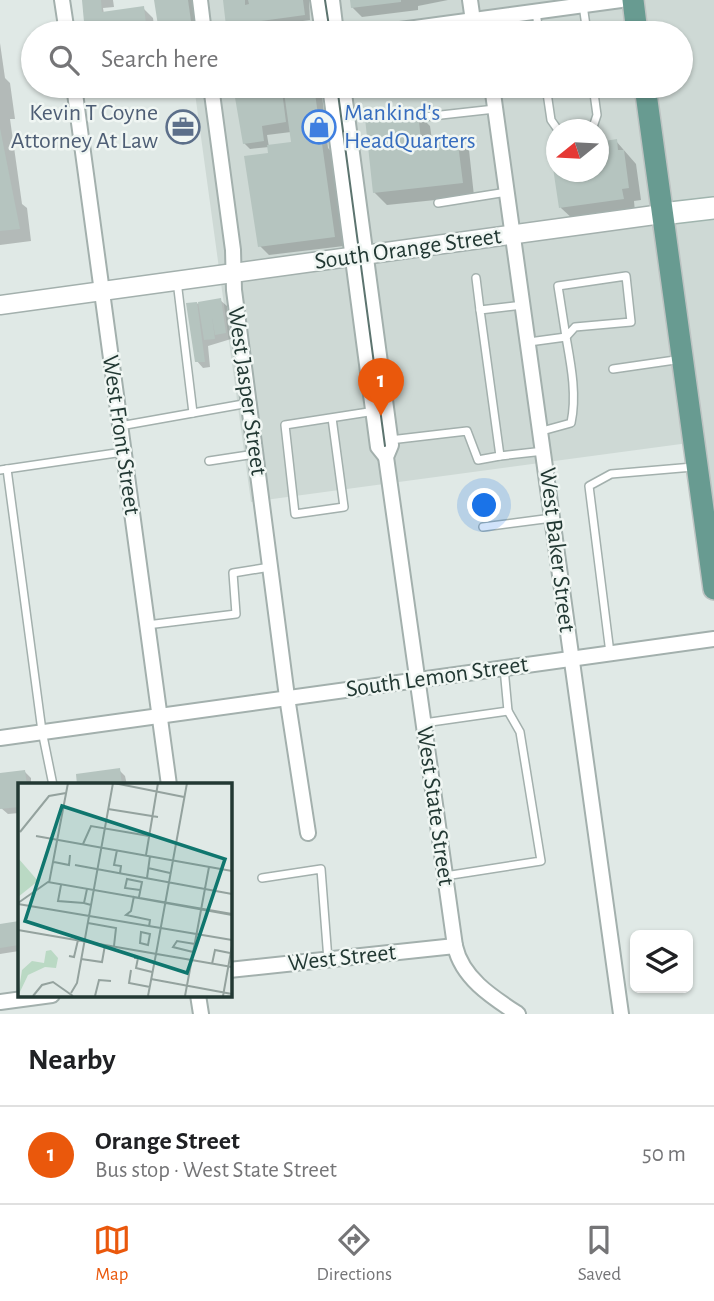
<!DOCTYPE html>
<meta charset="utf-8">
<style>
:root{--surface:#fff;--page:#f6f6f6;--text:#202124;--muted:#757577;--line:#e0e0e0;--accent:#ea580c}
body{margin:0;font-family:"Alegreya Sans",sans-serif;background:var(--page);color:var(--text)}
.controls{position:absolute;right:21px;bottom:21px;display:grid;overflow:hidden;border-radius:10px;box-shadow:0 2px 5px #0004}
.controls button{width:63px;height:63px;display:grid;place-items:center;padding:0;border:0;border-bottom:2px solid var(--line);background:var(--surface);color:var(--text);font:35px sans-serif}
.compass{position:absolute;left:546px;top:119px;width:63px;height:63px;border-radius:50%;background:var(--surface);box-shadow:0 2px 5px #0004;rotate:252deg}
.you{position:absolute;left:485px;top:506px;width:24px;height:24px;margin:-18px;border:5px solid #fff;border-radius:50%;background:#1a73e8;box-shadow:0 0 0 10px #1a73e833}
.badge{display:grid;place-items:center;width:46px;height:46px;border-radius:50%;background:var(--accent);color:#fff;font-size:23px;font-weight:700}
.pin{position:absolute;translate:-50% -58px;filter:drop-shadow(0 2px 4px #0008)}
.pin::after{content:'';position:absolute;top:37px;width:24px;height:21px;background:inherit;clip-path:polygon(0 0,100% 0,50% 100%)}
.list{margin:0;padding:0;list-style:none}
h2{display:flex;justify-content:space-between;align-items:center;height:91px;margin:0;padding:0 28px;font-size:30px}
h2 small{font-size:23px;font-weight:400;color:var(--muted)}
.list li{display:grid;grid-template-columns:46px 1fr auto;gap:21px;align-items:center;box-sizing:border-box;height:98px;padding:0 28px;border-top:2px solid var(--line)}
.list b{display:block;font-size:26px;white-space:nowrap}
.list p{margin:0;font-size:23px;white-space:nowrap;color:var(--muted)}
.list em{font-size:23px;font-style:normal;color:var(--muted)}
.icon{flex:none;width:38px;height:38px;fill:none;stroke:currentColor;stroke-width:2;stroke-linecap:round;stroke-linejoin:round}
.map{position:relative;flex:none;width:714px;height:1014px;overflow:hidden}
.search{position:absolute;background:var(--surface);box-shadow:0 2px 5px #0004;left:21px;right:21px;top:21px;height:77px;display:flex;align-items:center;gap:18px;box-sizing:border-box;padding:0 24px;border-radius:38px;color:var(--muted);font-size:26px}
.sheet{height:189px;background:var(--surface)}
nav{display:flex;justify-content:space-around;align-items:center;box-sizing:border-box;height:98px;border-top:2px solid var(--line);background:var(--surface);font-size:19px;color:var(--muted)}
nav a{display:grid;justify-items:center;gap:4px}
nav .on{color:var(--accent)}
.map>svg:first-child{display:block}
</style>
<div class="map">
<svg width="714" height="1014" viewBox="0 0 714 1014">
<rect width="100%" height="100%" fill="#e0e9e6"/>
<path fill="#ced9d5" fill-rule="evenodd" d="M 182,0 L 714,0 L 714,571 L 696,442 L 251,502 L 194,86 L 681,86 L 681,33 L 186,33 ZM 556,130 L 598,130 L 598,172 L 556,172 Z"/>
<g fill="#0003" fill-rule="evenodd">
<path d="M 84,0 L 113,0 L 114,7 L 103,8 L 104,14 L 143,8 L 153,18 L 155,33 L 87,33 Z"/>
<path d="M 156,0 L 196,0 L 200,33 L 162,33 Z"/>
<path d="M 225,0 L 309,0 L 310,20 L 234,31 L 228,25 Z"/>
<path d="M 352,0 L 448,0 L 418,6 L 418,10 L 362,17 L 352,7 Z"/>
<path d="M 0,43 L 5,78 L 10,83 L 15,119 L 10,119 L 22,204 L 27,208 L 31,241 L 0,245 Z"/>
<path d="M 321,86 L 328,148 L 334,155 L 344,246 L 269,255 L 260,246 L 269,147 L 250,149 L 244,143 L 235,87 ZM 291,132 L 293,145 L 269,147 L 267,135 Z"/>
<path d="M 418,114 L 430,126 L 432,140 L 457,138 L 469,150 L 474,196 L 387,205 L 374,192 Z"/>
<path d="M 616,141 L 636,164 L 641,200 L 634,201 L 635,212 L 574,220 L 561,208 L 552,149 L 556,149 L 556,172 L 598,172 Z"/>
<path d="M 220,300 L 227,306 L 231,339 L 208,346 L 210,367 L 203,368 L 197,361 L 188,305 Z"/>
<path d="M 119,770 L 125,776 L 127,785 L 79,785 Z"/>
<path d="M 25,772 L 31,778 L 31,785 L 19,785 L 19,813 L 8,814 L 1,808 L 0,774 Z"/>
<path d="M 19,923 L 19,951 L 0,954 L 0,926 Z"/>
</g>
<g fill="#b5c4bf">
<path d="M 82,0 L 101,0 L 102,12 L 144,6 L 147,33 L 85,33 Z"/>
<path d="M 154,0 L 188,0 L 192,28 L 159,32 Z"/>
<path d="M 223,0 L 245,0 L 245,5 L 249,4 L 248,0 L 303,0 L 305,15 L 226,26 Z"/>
<path d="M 350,0 L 401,0 L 401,2 L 351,8 Z"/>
<path d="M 233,86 L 314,86 L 335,237 L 258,247 L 244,156 L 268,153 L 267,145 L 291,142 L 284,92 L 282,91 L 286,122 L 262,126 L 264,141 L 243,144 Z"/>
<path d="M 418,112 L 421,140 L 457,136 L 463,183 L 373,193 L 365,118 Z"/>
<path d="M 0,128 L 20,229 L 0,231 Z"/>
<path d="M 617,139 L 618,150 L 624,150 L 629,188 L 622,189 L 624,199 L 559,208 L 550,148 L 556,147 L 556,172 L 598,172 L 598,142 Z"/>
<path d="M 221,298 L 226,333 L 215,335 L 212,317 L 215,339 L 204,340 L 198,302 Z"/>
<path d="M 197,302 L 205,362 L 195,362 L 186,303 Z"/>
<path d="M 120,768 L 122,785 L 77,785 L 76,774 Z"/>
<path d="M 25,770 L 27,785 L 19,785 L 19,807 L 0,809 L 0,773 Z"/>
<path d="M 19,921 L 19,945 L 0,948 L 0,924 Z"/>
</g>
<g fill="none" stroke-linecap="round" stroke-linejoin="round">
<defs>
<g id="service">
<path d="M 583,5 L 587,33"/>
<path d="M 536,12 L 539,33"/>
<path d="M 546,86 L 551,120 L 558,130"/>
<path d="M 423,117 L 495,109"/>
<path d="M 570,130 L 593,127 L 597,115 L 593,86"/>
<path d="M 438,203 L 507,192"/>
<path d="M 626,276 L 631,322 L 575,327 L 566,337 L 558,286 Z"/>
<path d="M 476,278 L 480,310"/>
<path d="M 177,281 L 193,413"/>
<path d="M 529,342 L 566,337 C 571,365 577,395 571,423 L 542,431"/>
<path d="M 613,369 L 682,359"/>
<path d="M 332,418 L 344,507 L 295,514 L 285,425 L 375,411"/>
<path d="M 120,426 L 249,403"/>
<path d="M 390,440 L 467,431 L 478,460 L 500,456 L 480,310 L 523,305"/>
<path d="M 500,456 L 544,451"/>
<path d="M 209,461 L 255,454"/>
<path d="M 7,469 L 42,731 L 53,785"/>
<path d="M 0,470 L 123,452"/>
<path d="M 483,527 L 552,518"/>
<path d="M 147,625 L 236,614 L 233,573 L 270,567"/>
<path d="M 610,653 L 589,486 L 611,474 L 693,467"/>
<path d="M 424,723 L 508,711 L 504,668"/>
<path d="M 445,876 L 541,861 L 520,732 L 508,711"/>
<path d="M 262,878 L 321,869 L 328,960"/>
</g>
<g id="minor">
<path d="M 62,0 L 67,33"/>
<path d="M 200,0 L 204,33"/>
<path d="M 318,0 L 323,33"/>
<path d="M 332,0 L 336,33"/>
<path d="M 470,0 L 473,21 L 481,33"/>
<path d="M 378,33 L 621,0"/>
<path d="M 74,86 L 169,785"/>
<path d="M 211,86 L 233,250 L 234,290 L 287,697 L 308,833"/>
<path d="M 330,86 L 378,447 L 386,457"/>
<path d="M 343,86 L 391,445 L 386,457 L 455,946 C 462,978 492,997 518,1014"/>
<path d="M 492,86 L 621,1014"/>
<path d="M 0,738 L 714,639"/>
<path d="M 229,970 L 455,946"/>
<path d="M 198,995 L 201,1014"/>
<path d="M 0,1002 L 52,995"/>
</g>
<path id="tertiary" d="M 0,305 L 662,214"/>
<path id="secondary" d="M 662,214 L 714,208"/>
<g id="primary">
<path d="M 633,0 L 637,33"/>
<path d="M 645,86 L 714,589"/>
</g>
</defs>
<use href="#service" stroke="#a3b0ad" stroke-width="10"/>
<use href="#minor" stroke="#a3b0ad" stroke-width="18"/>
<use href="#tertiary" stroke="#a3b0ad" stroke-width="21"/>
<use href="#secondary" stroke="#a0b4ae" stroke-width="24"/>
<use href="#primary" stroke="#bdc3c2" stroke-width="24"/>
<use href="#service" stroke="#fff" stroke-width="7"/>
<use href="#minor" stroke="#fff" stroke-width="14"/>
<use href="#tertiary" stroke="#fff" stroke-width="18"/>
<use href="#secondary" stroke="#fff" stroke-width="21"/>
<use href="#primary" stroke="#689b91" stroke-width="21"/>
<g stroke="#5c746f" stroke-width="2">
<path d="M 325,0 L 330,33"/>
<path d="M 337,86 L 385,446"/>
</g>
</g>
<defs>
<symbol id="office-ring" viewBox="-11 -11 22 22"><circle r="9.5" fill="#f0f6f3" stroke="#5c6f8a" stroke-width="1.5"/><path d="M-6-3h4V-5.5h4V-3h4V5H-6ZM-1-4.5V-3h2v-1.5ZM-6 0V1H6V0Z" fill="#5c6f8a"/></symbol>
<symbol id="shop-ring" viewBox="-11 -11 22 22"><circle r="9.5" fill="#f0f6f3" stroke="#3f7fe0" stroke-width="1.5"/><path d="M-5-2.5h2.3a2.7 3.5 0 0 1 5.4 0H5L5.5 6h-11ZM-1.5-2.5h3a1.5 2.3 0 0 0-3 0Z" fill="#3f7fe0"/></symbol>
</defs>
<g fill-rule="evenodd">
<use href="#office-ring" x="164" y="108" width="38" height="38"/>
<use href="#shop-ring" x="300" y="108" width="38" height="38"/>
</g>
<g text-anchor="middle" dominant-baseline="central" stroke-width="5" stroke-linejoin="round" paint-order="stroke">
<g font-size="24" fill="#4e5e75" stroke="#f0f6f3" text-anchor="end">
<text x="158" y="113">Kevin T Coyne<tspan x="158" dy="28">Attorney At Law</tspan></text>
</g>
<g font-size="24" fill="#366cbe" stroke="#f0f6f3" text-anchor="start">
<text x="344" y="113">Mankind's<tspan x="344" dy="28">HeadQuarters</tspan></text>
</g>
<g font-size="24" fill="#223833" stroke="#f0f6f3">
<text transform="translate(408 249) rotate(-8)">South Orange Street</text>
<text transform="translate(247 391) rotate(82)">West Jasper Street</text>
<text transform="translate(121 435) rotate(82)">West Front Street</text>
<text transform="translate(557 550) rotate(83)">West Baker Street</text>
<text transform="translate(437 677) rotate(-8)">South Lemon Street</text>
<text transform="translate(435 806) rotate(82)">West State Street</text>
<text transform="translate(342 958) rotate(-6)">West Street</text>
</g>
</g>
<g transform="translate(18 783)">
<rect width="214" height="214" fill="#e0e9e6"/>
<path d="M 0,75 L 20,98 L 0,114 ZM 33,167 L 40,175 L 38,185 L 27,184 L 10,192 L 0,213 L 4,187 L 14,178 L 26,180 L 28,168 Z" fill="#bad9c4"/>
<path fill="none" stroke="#94a29e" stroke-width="2" d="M 96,0 L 166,14M 90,26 L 140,34M 2,49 L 31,13 L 48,10M 18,53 L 214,88M 65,61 L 73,43 L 131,53M 99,67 L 96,82 L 103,83 L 102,90M 128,72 L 140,0M 36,79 L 51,82 L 52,72M 57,82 L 214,111M 130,85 L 152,90M 129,95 L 132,73M 31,100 L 50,0M 43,102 L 40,118 L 66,120M 69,106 L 66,120 L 73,122M 116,113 L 113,128 L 108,132 L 132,137 L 131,144M 115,114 L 214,132M 121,114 L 124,99 L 109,96 L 107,105 L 122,107M 0,120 L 30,99 L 214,131M 0,121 L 214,157M 70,140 L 98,145 L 96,163M 0,147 L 214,184M 123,149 L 132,151 L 130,162 L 122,160 ZM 175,169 L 155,164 L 159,158 L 177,161M 138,171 L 169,0M 51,173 L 56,174 L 60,157M 116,175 L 120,175 L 118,185 L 134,189M 63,176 L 84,179 L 87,162M 194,181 L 197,167 L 212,170M 113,187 L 111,200 L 132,204M 133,196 L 214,211M 53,210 L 59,200 L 95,0M 15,213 L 24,202 L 35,199 L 55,213M 77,213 L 81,197 L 93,198M 130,213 L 138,171M 167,213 L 191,84M 205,213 L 214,163"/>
<path fill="#0f766e" fill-opacity="0.15" stroke="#0f766e" stroke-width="3.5" d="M 44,23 L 207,76 L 169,190 L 7,138 Z"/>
<rect width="214" height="214" fill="none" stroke="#223833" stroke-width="3.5"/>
</g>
</svg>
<div class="controls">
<button><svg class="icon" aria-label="layers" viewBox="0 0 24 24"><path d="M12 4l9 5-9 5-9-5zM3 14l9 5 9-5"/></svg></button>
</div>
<svg class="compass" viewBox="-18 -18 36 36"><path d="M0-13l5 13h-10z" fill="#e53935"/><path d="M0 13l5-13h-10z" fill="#757577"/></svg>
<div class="you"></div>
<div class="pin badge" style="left:381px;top:416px">1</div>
<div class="search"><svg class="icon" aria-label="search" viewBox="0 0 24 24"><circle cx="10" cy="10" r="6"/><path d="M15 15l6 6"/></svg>Search here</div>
</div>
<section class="sheet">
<h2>Nearby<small></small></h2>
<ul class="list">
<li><span class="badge">1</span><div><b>Orange Street</b><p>Bus stop · West State Street</p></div><em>50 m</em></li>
</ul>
</section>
<nav>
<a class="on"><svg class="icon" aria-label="map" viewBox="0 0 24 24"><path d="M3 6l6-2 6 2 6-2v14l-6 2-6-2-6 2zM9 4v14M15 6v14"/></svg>Map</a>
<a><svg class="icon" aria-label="directions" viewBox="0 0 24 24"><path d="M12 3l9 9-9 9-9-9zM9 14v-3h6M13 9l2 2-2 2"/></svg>Directions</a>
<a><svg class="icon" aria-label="saved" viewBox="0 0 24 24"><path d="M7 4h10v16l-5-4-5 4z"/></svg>Saved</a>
</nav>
